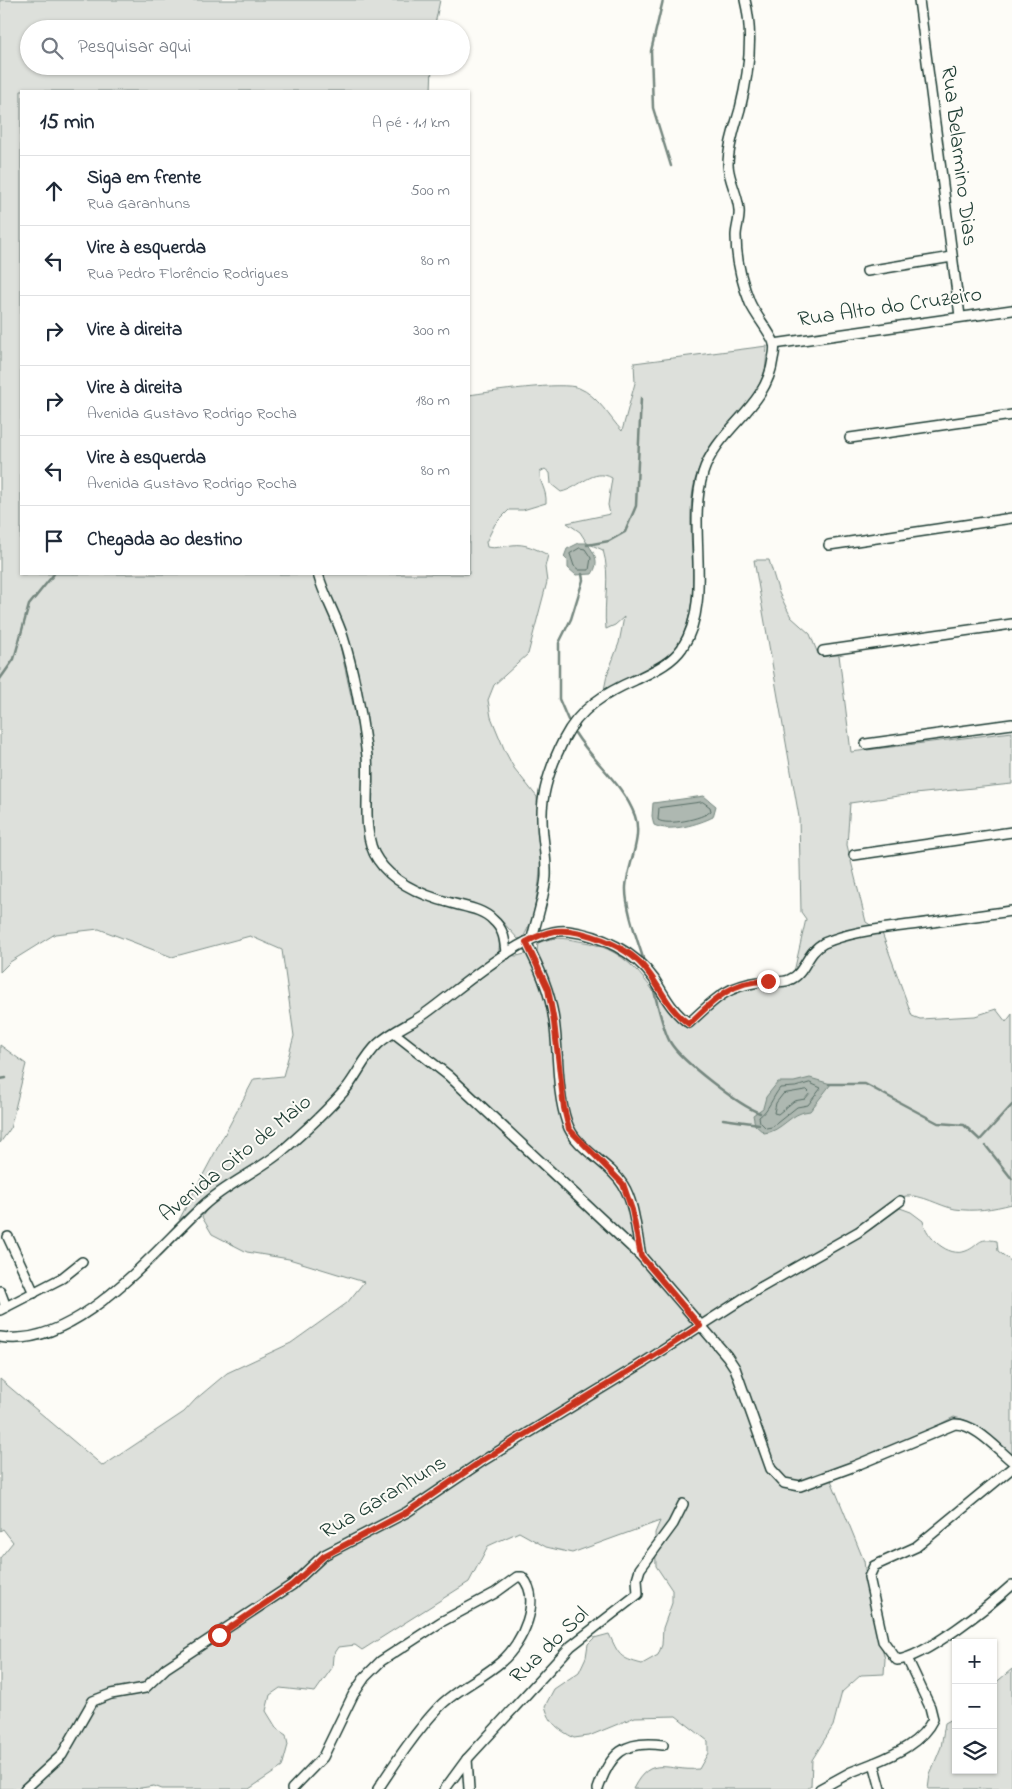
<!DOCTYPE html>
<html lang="pt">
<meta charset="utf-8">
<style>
:root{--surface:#fff;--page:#f2f2f3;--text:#1f2937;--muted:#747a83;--line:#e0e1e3}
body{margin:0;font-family:"Indie Flower",sans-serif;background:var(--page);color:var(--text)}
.controls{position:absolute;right:15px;bottom:15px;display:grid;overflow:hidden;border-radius:0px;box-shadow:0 1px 4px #0004}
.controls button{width:45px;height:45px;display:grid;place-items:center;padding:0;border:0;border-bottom:1px solid var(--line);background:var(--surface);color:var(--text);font:25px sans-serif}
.stop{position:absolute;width:15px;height:15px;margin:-11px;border:4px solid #c8321e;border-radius:50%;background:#fff}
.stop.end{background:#c8321e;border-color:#fff;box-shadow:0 1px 5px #0008}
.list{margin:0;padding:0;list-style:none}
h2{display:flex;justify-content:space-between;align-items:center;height:65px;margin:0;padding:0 20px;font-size:21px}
h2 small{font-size:16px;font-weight:400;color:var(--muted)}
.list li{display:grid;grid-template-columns:32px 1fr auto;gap:15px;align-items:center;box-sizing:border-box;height:70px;padding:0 20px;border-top:1px solid var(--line)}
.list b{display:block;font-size:19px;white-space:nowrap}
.list p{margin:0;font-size:16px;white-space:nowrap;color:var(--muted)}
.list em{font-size:16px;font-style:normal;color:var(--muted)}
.icon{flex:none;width:28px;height:28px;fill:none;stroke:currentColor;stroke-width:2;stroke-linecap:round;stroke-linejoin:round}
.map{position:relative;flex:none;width:1012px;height:1789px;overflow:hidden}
.search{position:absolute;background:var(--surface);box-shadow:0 1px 4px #0004;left:20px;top:20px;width:450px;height:55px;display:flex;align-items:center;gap:12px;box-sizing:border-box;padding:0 18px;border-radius:28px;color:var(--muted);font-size:19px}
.panel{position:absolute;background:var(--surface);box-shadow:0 1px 4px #0004;left:20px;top:90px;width:450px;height:485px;border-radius:0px}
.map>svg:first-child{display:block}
</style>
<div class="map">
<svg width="1012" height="1789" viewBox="0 0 1012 1789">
<rect width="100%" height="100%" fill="#fdfcf7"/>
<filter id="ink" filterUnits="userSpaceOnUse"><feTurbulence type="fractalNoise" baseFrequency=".02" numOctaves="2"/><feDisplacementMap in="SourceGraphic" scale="10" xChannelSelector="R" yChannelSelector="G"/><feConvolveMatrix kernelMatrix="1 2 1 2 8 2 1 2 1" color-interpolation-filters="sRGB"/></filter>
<g filter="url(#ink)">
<g fill="#dde0db" stroke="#7e8e88">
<path d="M 0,0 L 440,0 L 434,29 L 29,29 L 29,66 L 432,66 L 431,91 L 21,91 L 21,574 L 315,574 L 337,632 L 360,737 L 365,792 L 365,841 L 370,857 L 384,875 L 411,893 L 478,914 C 494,925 503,935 498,954 L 517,956 L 537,951 L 538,943 C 555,936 562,938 579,941 C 638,950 646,990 684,1027 L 690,1018 L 728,987 L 788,978 L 794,972 L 806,919 L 801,912 L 799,817 L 754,560 L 769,560 L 779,593 L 791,617 L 810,634 L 818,654 L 839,655 L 851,752 L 1012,732 L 1012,784 L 905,795 L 850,803 L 847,845 L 866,922 L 882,933 L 912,1016 L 920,1019 L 975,1016 L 996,1009 L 1006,1022 L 1012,1014 L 1012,1204 C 992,1209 975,1212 955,1209 C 939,1206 922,1194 906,1196 C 891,1199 876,1213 864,1223 L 870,1230 L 900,1208 L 911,1212 L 923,1221 C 926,1237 948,1258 966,1251 C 981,1245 976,1237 997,1241 L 998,1251 L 1012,1262 L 1012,1454 L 965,1420 L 954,1417 L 831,1480 L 864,1561 L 868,1592 L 885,1659 L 884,1674 L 861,1675 L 842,1692 L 833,1726 L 812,1760 L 811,1786 L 807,1789 L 633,1789 C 651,1753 668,1772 699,1769 L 708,1753 L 708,1741 L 676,1716 L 635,1717 L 589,1736 L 574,1738 C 558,1729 550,1724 545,1706 L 554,1689 L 579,1672 L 586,1657 L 588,1644 L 594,1638 L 609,1634 C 619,1655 619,1658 642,1664 L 658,1655 L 662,1645 L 663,1628 L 672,1603 L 672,1590 L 656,1566 L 655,1533 L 660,1521 L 572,1553 L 546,1547 L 519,1532 L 488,1546 L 469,1582 L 362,1650 L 355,1645 L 339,1647 L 333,1656 L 332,1668 L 315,1692 L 280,1688 L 270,1695 L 266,1711 L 277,1729 L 286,1735 L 288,1745 L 282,1767 L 249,1789 L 162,1789 L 154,1786 L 134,1789 L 0,1789 L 0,1558 L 13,1542 L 3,1529 L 0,1531 L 0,1379 L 103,1466 L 184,1412 L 196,1399 L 227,1373 L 291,1343 L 347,1303 L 364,1282 L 289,1259 L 247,1252 L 212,1234 L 202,1217 L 220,1187 L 179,1220 L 254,1079 L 283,1076 L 294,1036 L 282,950 L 250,936 L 172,957 L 99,929 L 55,934 L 10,962 L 0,972 Z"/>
<path d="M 767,346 C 766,355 767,367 763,376 C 748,415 706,439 695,480 C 682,532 706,592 680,641 C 669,664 626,678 604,690 L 607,675 L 619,643 L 624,617 L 615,625 L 606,629 C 603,602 611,576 603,550 L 587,543 L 580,532 L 567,523 L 610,514 L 608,505 L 612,478 C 593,467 580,488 561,492 L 551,484 L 550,473 L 545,469 L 540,472 C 539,484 547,489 546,503 L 523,510 L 509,510 L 495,524 L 486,542 L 487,547 C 496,549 503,546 512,545 C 525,543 536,549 548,555 L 545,567 L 547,582 L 528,654 L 494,685 L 488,700 L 491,717 L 505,751 L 514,768 L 537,797 L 541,857 L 539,882 L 533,918 L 523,938 L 518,939 L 500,919 L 487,910 L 440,897 L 416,887 L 398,875 L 383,862 L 375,846 L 372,821 L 373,782 L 371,748 L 351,648 L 322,574 L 469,574 L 469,395 C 489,392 563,381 579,388 C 597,395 610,418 622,431 L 635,383 L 634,363 Z"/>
<path d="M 0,1045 L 26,1064 L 10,1129 L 0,1143 Z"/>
<path d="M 1012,1669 L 1012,1789 L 928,1789 L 930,1774 L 941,1747 L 945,1723 L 956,1717 L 956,1770 L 993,1770 L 993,1685 Z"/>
</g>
<g fill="#aeb8b1" stroke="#75877f">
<path d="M 579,543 L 587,543 C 595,554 600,562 592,574 L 576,575 L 568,568 L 568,561 L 564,557 L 567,549 Z"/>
<path d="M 704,796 L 716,806 L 713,817 C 699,824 670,833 654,825 L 652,816 L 653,803 Z"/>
<path d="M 810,1078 L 831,1084 L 810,1111 C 790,1112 782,1132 764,1133 L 755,1125 L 753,1115 L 763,1108 L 766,1097 L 778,1082 L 794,1082 Z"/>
</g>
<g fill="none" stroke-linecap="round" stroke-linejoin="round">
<g stroke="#586e66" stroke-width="1">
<path d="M 580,548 L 585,549 L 591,558 L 589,570 L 579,570 L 574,566 L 570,554 Z"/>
<path d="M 703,802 L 710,807 L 711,811 C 702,819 668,826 658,820 L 659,808 Z"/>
<path d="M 810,1083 L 821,1088 L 808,1105 L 797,1107 L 772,1127 L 766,1128 L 760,1122 L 759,1117 C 769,1110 772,1098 780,1088 L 795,1087 Z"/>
<path d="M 807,1090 L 810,1093 L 805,1099 L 794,1101 L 778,1114 L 774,1113 L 776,1103 L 783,1094 Z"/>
</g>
<g stroke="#75877f" stroke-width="2.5">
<path d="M 663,0 L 651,51 L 653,108 L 671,166"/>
<path d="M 587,545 L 609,541 L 625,532 L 636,506 L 641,398"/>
<path d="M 0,679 L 14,659 L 29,605 L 54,574"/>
<path d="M 568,720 L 559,699 L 559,643 L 571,619 L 583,580 L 582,574"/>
<path d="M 575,733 C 593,762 623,783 635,816 C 643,838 627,867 626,887 C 625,906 637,939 643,958"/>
<path d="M 653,987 C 657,1002 663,1030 670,1042 C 681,1061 740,1106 760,1113"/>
<path d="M 0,1079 L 6,1078"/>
<path d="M 829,1084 L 865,1084 L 938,1123 L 964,1125 L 980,1140 L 1012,1105"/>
<path d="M 723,1119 L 759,1124"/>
<path d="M 986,1146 L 1012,1179"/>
</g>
<defs>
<g id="minor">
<path d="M 919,0 L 960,316"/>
<path d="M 867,271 L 952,257"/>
<path d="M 774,344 L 1012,310"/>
<path d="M 850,438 L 1012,415"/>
<path d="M 829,545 L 1012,518"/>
<path d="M 318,574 C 324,596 336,615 343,637 C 355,675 362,717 367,756 C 370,786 360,835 378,860 C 394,884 424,896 451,903 C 465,907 483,909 493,920 C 504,929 505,941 506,954"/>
<path d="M 823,651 L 1012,624"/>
<path d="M 866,744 L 1012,724"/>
<path d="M 854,855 L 1012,832"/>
<path d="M 532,938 C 537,918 544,898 546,877 C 547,857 542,839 542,819 C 541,792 552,763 564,739 C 579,709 605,693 635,680 C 651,672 671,664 682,648 C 714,599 686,528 703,473 C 717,428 767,408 773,359 C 774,355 775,347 774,343 C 770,332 756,316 750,303 C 742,283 736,258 736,236 C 736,228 740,219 739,210 C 738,195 729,181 728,165 C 728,146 735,127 740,109 C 749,73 754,36 745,0"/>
<path d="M 526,942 C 539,967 550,991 554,1020 C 559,1053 556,1091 567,1123 C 576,1150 608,1161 623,1185 C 635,1204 636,1233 641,1255"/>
<path d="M 394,1033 L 449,1076 L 641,1256 L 727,1356 L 735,1368 L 771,1469 L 784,1483 L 800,1486 L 852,1467 L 955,1424 C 976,1424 997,1449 1012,1461"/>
<path d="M 8,1237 L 34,1293"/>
<path d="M 0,1291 L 6,1307"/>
<path d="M 0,1310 L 62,1278 L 82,1262"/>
<path d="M 0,1337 C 76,1350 152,1253 203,1206 C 226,1184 257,1172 282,1151 C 304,1132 326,1112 345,1090 C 357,1076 364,1057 378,1044 C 392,1031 411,1024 426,1013 C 460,989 526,927 568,931 C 601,935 635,952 654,979 C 665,996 672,1012 689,1023 C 714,1001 723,987 759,982 C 769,980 779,984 789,980 C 806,974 805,953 824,943 C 852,931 881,929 910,925 C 944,921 978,915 1012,911"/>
<path d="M 1012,1468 L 916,1547 L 874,1566 L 869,1577 L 883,1641 L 897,1660 C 924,1658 990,1605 1012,1585"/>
<path d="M 467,1759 L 469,1789"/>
<path d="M 25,1789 L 62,1755 L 93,1701 L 111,1694 L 145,1688 L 166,1668 L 292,1585 L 324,1555 L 407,1512 L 481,1462 L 646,1361 L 758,1289 L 858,1232 L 900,1201"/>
<path d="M 292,1789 L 323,1757 L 353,1695 L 365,1677 L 381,1661 L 441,1622 L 495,1593 L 517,1577 L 522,1577 C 543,1599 522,1644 502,1661 C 483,1678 458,1688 440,1706 C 416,1731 397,1760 378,1789"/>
<path d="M 445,1789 L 467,1759 L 571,1646 L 638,1594 L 637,1579 L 640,1569 L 673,1524 L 683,1504"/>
<path d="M 598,1789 C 610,1753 624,1740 663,1745"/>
<path d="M 820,1789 L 851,1772 L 874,1763"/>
<path d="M 881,1789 L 874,1763 C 896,1754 922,1742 933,1719 L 930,1707 L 907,1658"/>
</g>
</defs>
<use href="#minor" stroke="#1f3d34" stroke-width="12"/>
<use href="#minor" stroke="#fdfcf7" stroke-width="9"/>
</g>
</g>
<g fill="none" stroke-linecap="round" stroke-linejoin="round" filter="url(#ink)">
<path stroke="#c8321e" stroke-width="6" d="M 219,1635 L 292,1585 L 324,1556 L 407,1512 L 480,1462 L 646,1361 L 700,1326 L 641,1256 L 632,1210 L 623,1184 L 569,1129 L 564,1108 L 554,1022 L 548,989 L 526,942 C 535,937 545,933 555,931 C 582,928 626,946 643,966 C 660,985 667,1009 689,1024 C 712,1002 732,979 768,981"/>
</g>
<g text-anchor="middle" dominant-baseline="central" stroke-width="4" stroke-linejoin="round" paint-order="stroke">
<g font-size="22" fill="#1f3d34" stroke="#fdfcf7">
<text transform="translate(958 156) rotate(83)">Rua Belarmino Dias</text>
<text transform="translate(890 308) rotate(-8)">Rua Alto do Cruzeiro</text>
<text transform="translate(236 1159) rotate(-39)">Avenida Oito de Maio</text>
<text transform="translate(384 1498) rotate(-31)">Rua Garanhuns</text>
<text transform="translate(550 1646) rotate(-44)">Rua do Sol</text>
</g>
</g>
</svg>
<div class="controls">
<button>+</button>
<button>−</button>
<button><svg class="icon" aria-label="layers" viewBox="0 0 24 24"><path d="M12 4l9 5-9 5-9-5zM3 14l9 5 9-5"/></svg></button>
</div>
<div class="stop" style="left:219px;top:1635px"></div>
<div class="stop end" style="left:768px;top:981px"></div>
<div class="search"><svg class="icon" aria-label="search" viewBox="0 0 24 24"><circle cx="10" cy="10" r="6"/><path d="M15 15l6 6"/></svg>Pesquisar aqui</div>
<section class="panel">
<h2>15 min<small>A pé · 1.1 km</small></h2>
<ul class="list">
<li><svg class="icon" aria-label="ahead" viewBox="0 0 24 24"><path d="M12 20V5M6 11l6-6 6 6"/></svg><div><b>Siga em frente</b><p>Rua Garanhuns</p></div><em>500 m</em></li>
<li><svg class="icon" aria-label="left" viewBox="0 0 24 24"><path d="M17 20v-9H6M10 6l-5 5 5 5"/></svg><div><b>Vire à esquerda</b><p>Rua Pedro Florêncio Rodrigues</p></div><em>80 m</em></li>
<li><svg class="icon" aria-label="right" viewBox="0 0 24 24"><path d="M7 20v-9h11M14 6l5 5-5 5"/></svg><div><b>Vire à direita</b></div><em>300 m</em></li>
<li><svg class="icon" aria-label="right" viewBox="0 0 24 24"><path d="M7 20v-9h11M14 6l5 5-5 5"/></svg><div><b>Vire à direita</b><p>Avenida Gustavo Rodrigo Rocha</p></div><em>180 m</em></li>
<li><svg class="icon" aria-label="left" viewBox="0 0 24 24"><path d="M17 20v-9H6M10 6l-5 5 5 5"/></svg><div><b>Vire à esquerda</b><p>Avenida Gustavo Rodrigo Rocha</p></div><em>80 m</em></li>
<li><svg class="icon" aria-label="arrive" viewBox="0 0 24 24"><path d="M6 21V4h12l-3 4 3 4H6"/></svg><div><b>Chegada ao destino</b></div></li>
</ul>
</section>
</div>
